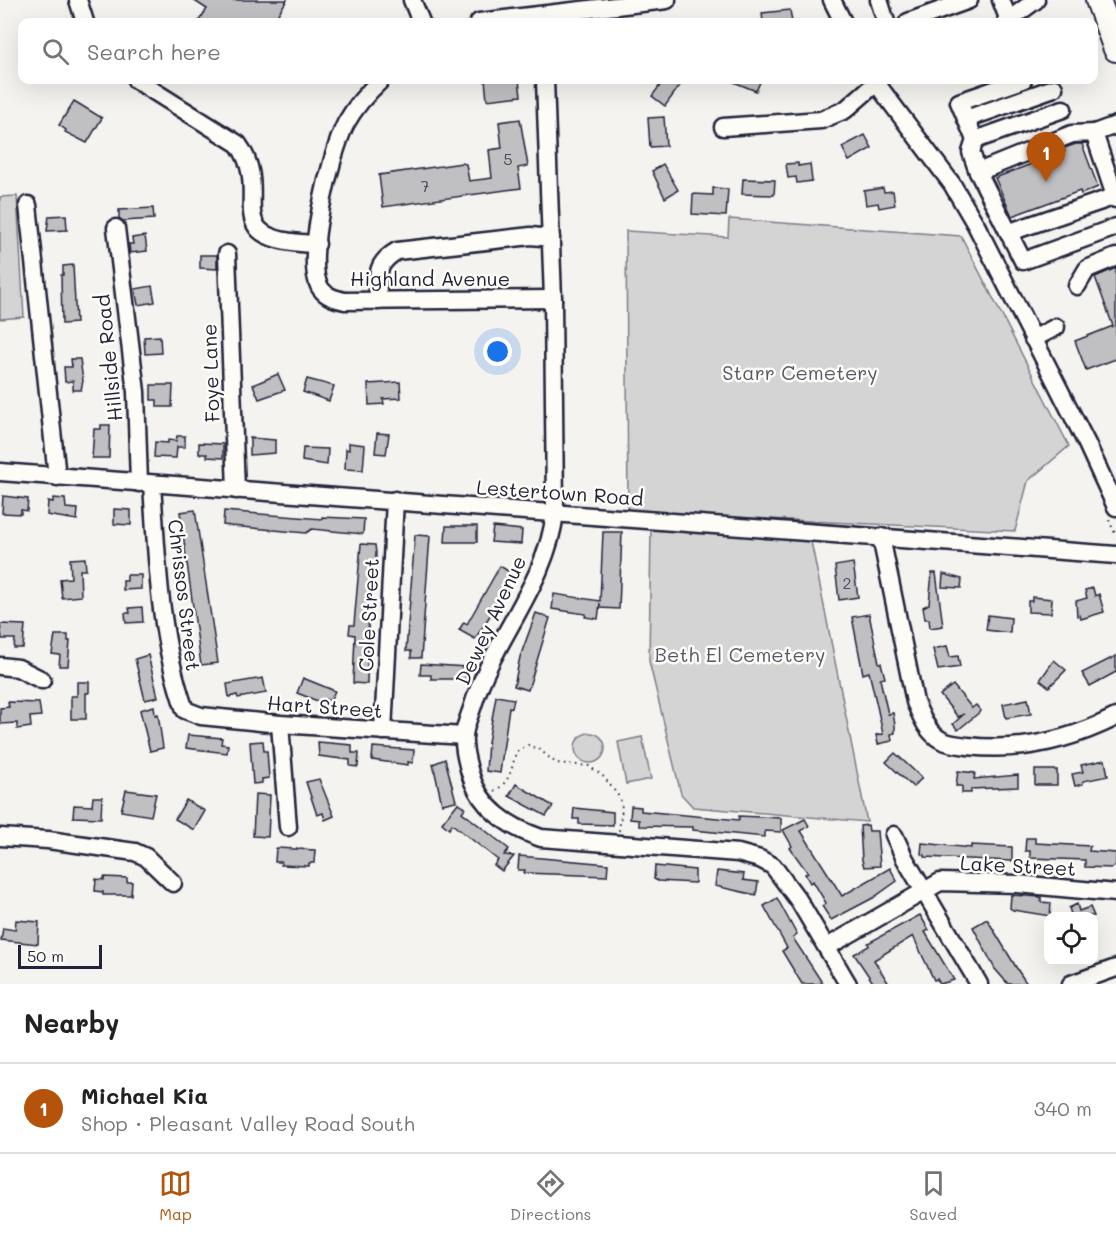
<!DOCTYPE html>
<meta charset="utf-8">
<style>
:root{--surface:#fff;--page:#f2f2f2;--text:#222;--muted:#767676;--line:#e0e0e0;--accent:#b45309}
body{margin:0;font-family:Mali,sans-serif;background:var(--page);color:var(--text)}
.controls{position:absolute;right:18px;bottom:18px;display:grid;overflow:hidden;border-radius:12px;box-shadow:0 6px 24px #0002}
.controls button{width:54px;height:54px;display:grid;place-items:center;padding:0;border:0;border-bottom:2px solid var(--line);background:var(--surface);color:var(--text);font:30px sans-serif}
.scale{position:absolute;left:18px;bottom:15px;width:84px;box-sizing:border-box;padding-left:6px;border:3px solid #22223b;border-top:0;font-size:16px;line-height:21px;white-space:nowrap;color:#22223b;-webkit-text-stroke:4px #fdfcf7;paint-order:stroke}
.you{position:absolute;left:498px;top:352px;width:21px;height:21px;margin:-15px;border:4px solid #fff;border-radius:50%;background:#1a73e8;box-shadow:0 0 0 9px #1a73e833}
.badge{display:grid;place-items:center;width:39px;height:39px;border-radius:50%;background:var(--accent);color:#fff;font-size:20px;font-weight:700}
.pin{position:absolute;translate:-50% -50px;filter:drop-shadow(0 2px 3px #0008)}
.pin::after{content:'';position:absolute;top:32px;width:21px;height:18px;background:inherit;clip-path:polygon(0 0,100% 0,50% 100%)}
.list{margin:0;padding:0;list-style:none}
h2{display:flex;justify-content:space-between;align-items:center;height:78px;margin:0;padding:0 24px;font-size:26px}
h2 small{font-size:20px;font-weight:400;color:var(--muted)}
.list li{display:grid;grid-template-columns:39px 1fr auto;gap:18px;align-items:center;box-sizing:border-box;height:90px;padding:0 24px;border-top:2px solid var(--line)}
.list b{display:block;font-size:22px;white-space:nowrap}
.list p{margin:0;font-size:20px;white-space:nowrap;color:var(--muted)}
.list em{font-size:20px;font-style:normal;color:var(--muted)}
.icon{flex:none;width:33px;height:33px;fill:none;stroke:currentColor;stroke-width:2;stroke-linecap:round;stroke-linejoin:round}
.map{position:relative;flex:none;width:1116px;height:984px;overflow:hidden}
.search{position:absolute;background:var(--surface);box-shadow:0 6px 24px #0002;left:18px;right:18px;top:18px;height:66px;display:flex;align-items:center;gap:15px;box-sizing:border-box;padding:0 21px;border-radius:12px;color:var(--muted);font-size:22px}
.sheet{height:168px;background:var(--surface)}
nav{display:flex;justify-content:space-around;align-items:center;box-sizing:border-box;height:84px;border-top:2px solid var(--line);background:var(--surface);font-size:16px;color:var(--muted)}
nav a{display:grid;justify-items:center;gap:3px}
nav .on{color:var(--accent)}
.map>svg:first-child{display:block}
</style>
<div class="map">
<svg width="1116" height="984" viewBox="0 0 1116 984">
<rect width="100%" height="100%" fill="#f4f3ef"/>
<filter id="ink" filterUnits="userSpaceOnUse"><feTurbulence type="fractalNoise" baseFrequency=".0167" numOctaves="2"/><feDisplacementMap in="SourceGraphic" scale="12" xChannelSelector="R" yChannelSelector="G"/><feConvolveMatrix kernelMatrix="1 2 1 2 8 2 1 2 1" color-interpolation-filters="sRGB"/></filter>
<g filter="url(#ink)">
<g fill="#d5d4d5" stroke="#7c7b88" stroke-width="1.5">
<path d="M 17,196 L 24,317 L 0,319 L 0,197 Z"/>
<path d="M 729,219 L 961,236 L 1069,446 L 1028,481 L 1015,531 L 628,512 L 626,231 L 728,237 Z"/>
<path d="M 651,529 L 811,541 L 867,822 L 693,807 L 681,794 L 649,661 Z"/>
<circle cx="590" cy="748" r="15"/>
<path d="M 642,737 L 651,779 L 626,784 L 618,742 Z"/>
</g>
<g fill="#c0bfc2" stroke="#22223b" stroke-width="1.5">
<path d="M 193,0 L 287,0 L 273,22 L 198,22 L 207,9 Z"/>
<path d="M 790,10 L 792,22 L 763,22 L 762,13 Z"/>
<path d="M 485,80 L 519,80 L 521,96 L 487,100 Z"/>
<path d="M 664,80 L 674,80 L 681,84 L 665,106 L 652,96 Z"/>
<path d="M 729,80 L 761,80 L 756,91 Z"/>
<path d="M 74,101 L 102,118 L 87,143 L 65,132 L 66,130 L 59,125 Z"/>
<path d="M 664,117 L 666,146 L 650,147 L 648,118 Z"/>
<path d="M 520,119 L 528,166 L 518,168 L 521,188 L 383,207 L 379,175 L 462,163 L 466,164 L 469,181 L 492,178 L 489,150 L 502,148 L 499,122 Z"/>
<path d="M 865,135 L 872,148 L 849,161 L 842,147 Z"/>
<path d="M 1076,144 L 1082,144 L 1098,187 L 1081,194 L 1080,191 L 1012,216 L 995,178 L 1065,151 L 1064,148 Z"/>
<path d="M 798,163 L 798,166 L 810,164 L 812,181 L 797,183 L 796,177 L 788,178 L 786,164 Z"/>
<path d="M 663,164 L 678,190 L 665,198 L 652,171 Z"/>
<path d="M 743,179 L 775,180 L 774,195 L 742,194 Z"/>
<path d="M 713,188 L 728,189 L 726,216 L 692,214 L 693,194 L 713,195 Z"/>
<path d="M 883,188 L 884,192 L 893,191 L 895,205 L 879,208 L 878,203 L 866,205 L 864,191 Z"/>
<path d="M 153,208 L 154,219 L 123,221 L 119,218 L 119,210 Z"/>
<path d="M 66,215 L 67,230 L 47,231 L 49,216 Z"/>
<path d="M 145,236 L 147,251 L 130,253 L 129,244 L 133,244 L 132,238 Z"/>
<path d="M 200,255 L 217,255 L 217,269 L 200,268 Z"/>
<path d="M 73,265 L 76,323 L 62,324 L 61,275 L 63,275 L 63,266 Z"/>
<path d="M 1116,268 L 1116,359 L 1086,370 L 1075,341 L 1113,326 L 1095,277 Z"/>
<path d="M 152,286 L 155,302 L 138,305 L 135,289 Z"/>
<path d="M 160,336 L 161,353 L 145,354 L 144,337 Z"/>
<path d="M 71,359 L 80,359 L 83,381 L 81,390 L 73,390 L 73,381 L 65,382 L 64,367 L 72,367 Z"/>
<path d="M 278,374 L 285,390 L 259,399 L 253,385 Z"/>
<path d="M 307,379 L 334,386 L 329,401 L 303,392 Z"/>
<path d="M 400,382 L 401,398 L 383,399 L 384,404 L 369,405 L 368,384 Z"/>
<path d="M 151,385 L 173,385 L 172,407 L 157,407 L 157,400 L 151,400 Z"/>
<path d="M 101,425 L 110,425 L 109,458 L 92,458 L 94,429 L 101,429 Z"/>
<path d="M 377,433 L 389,434 L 386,454 L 375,453 Z"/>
<path d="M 177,436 L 185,436 L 185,447 L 177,447 L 176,458 L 154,457 L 155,442 L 168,443 L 168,440 L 176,441 Z"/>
<path d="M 250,438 L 275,440 L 275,453 L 250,455 Z"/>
<path d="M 199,443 L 223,444 L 223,458 L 207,457 L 207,454 L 199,454 Z"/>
<path d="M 349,443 L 365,445 L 363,470 L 345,469 L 346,449 L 349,450 Z"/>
<path d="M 303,448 L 328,449 L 327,465 L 302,461 Z"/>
<path d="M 3,496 L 28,499 L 27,511 L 21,510 L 21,514 L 2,513 Z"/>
<path d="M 53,498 L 65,499 L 66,508 L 78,509 L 77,520 L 47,515 L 48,501 L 53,502 Z"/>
<path d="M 114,509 L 131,510 L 131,525 L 114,524 Z"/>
<path d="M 195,510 L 218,663 L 201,665 L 180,512 Z"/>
<path d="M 224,511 L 322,519 L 322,517 L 364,519 L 363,534 L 312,529 L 306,533 L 231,526 L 223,525 Z"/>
<path d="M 446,526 L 477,526 L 477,542 L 445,542 Z"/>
<path d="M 493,527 L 522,530 L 521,544 L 491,542 Z"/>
<path d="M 603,532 L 622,532 L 619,609 L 600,608 L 600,603 L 598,619 L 585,617 L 586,614 L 552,609 L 554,594 L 600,601 Z"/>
<path d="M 415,535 L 430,536 L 421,658 L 411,658 L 411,651 L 406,651 Z"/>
<path d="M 361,544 L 375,545 L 376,553 L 375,580 L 372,586 L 369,586 L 367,684 L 353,683 L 355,635 L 349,634 L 350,625 L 354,625 Z"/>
<path d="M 85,558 L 86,570 L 80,570 L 81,596 L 62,598 L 60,579 L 71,578 L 70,559 Z"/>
<path d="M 853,563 L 858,597 L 839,600 L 835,566 Z"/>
<path d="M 500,566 L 513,574 L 505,588 L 507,589 L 475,639 L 459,630 L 464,622 L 467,624 Z"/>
<path d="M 932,573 L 936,573 L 943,626 L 930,628 L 929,619 L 925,619 L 923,607 L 929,604 Z"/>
<path d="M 943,574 L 962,579 L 961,588 L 942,587 Z"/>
<path d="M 127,575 L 141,575 L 141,589 L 123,590 L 123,581 L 127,581 Z"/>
<path d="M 1093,588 L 1095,596 L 1099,594 L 1104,612 L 1081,619 L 1080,615 L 1077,616 L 1076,601 L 1087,598 L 1085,590 Z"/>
<path d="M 1032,597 L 1052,599 L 1051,613 L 1028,612 L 1028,601 L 1032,601 Z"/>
<path d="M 142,607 L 143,622 L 126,623 L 125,613 L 130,613 L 129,608 Z"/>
<path d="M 536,613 L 550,618 L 528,690 L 514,686 L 520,657 Z"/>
<path d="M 869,614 L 879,663 L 881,663 L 885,678 L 880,679 L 888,714 L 893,713 L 895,725 L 895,733 L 891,734 L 892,741 L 878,744 L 876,735 L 883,734 L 877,706 L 869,672 L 863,674 L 852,617 Z"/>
<path d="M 988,615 L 1011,618 L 1010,633 L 986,630 Z"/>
<path d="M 0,624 L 25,625 L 23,648 L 14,648 L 15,639 L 2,639 Z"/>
<path d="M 55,635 L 68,635 L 68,641 L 70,641 L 68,666 L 59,666 L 60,655 L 52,654 Z"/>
<path d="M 947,646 L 950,657 L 958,656 L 960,667 L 938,670 L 933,649 Z"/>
<path d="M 148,655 L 158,697 L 145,700 L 135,659 Z"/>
<path d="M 1116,656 L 1116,672 L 1090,686 L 1082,673 Z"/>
<path d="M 1054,660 L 1066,670 L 1049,687 L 1040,680 Z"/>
<path d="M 421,664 L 466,667 L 466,679 L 431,679 L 431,675 L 420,675 Z"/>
<path d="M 263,678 L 266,693 L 238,698 L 237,695 L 229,697 L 227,684 Z"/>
<path d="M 303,678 L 335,691 L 330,701 L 325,699 L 323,703 L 297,693 Z"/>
<path d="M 77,682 L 89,682 L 89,693 L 86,693 L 86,719 L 71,719 L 71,696 L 77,696 Z"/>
<path d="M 953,685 L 972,708 L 976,705 L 981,711 L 958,730 L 953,724 L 964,714 L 958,717 L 940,695 Z"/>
<path d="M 496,696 L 514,699 L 512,708 L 509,707 L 500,773 L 486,771 L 488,742 Z"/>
<path d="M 1028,699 L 1031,714 L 1006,718 L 1003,704 Z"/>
<path d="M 8,702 L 39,703 L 41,716 L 30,717 L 31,727 L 17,729 L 17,723 L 0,724 L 0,708 L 9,707 Z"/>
<path d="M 154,706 L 155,715 L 158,714 L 163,748 L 150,751 L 140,710 Z"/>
<path d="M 188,735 L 222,738 L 221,744 L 228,745 L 227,753 L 186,748 Z"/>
<path d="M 263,741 L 264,751 L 267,751 L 269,778 L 262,779 L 262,783 L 253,784 L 250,742 Z"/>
<path d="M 318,742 L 352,745 L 352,753 L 359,753 L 358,767 L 350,766 L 350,760 L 319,756 Z"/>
<path d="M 373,747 L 414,750 L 413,763 L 408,762 L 408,765 L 372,760 Z"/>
<path d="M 895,753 L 922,778 L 913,787 L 886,762 Z"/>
<path d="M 445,759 L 456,801 L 442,804 L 433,764 Z"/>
<path d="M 1105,760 L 1108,776 L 1083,781 L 1083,784 L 1075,786 L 1072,774 L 1083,772 L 1081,765 Z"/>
<rect x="1035" y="770" width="22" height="15"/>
<path d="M 958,771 L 975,773 L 974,779 L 1018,775 L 1018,787 L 971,789 L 971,793 L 962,793 L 962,786 L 956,786 Z"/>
<path d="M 319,779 L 334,816 L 325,820 L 323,813 L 317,815 L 306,782 Z"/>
<path d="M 516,784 L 553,806 L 546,816 L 509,796 Z"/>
<path d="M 126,790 L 156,794 L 151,816 L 121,811 Z"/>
<path d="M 255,794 L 270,795 L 268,837 L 253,836 Z"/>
<path d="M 93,797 L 102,797 L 101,818 L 73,817 L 74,805 L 92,806 Z"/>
<path d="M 186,800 L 205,811 L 194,830 L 175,819 Z"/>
<path d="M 458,803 L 465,808 L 462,812 L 509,849 L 504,855 L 514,856 L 502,871 L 494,865 L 498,860 L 452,824 L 449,829 L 442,823 Z"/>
<path d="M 631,806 L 641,807 L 641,811 L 739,820 L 739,816 L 781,818 L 781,832 L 765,831 L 765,837 L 693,830 L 693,827 L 639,826 L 639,820 L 630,819 Z"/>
<path d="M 574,808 L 613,812 L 613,825 L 579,824 L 579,819 L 573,819 Z"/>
<path d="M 805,819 L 809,826 L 801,831 L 842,896 L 890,868 L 897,881 L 873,898 L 831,920 L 822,906 L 826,903 L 813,881 L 810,883 L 805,874 L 808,873 L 790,848 L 792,846 L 783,830 Z"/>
<path d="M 868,825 L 869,831 L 877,831 L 880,866 L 864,867 L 862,860 L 860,826 Z"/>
<path d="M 1026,838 L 1035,838 L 1035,843 L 1090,846 L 1089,851 L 1116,853 L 1116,865 L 1112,868 L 1085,867 L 1085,860 L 1030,858 L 1030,851 L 1025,851 Z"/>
<path d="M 922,843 L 971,848 L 971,845 L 1012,847 L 1012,861 L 925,857 L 925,855 L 921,854 Z"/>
<path d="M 276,848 L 315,850 L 314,863 L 309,863 L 309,866 L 281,865 L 281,862 L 275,862 Z"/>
<path d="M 519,856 L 608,864 L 607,876 L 524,873 L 525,870 L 518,870 Z"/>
<path d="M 655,866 L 695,870 L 695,883 L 658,881 L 654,879 Z"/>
<path d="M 717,871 L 744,874 L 743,880 L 758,882 L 756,895 L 715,886 Z"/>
<path d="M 104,877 L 127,878 L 127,882 L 132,882 L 131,895 L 103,895 L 103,892 L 95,891 L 96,879 L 104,880 Z"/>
<path d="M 1011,895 L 1041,897 L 1041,902 L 1051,903 L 1050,916 L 1013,910 L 1010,908 Z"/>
<path d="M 777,898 L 797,935 L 793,938 L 823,984 L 802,984 L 782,951 L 787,948 L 764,906 Z"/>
<path d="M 1077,904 L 1079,911 L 1090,907 L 1094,916 L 1066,916 L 1071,914 L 1069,908 Z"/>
<path d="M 920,915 L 929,930 L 925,932 L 954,980 L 940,984 L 937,979 L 934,980 L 913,936 L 874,960 L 889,984 L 874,984 L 854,954 L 869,946 L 868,943 Z"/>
<path d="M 987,919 L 1019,972 L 1027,984 L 1008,984 L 995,969 L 973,927 Z"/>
<path d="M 16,920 L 39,922 L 38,944 L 1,940 L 3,928 L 15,930 Z"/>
</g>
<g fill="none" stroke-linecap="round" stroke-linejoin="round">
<defs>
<g id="minor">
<path d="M 78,0 L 85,22"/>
<path d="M 412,0 L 421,22"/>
<path d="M 832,0 L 843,22"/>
<path d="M 879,0 L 886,22"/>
<path d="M 1001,0 L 1009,21"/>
<path d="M 479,22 L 667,0"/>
<path d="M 908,22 L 969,0"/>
<path d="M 1006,22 L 1036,0"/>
<path d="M 136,80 L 238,144 C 276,196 211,241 317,244"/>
<path d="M 381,80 C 368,92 355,107 346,123 C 332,150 302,264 321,289 C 327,297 336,299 345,301 L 553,299"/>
<path d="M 545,80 L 553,299 L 555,512 C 548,581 495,637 474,702 C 471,713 464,726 464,737 C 463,749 467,762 470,773 C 480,809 509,827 541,838 L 738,853 L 760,859 L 773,866 L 799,901 L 848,984"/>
<path d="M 874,80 L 952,184 L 976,225 L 1087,444 L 1116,507"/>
<path d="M 1023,80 L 959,102 L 975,140 L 1063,109"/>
<path d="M 966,119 L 1054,88"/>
<path d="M 723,127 L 821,120 L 845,110 L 876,83"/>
<path d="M 1094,133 L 1116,125"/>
<path d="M 975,140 L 971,152 L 978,172"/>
<path d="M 1116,199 L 1094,133 L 1072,134 L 978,172 L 1023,261 L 1116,227"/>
<path d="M 28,205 L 57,477"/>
<path d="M 116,228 L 136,392 L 139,483"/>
<path d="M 1010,232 L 1116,196"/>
<path d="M 227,254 L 236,490"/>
<path d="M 1077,286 L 1087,269 L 1116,257"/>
<path d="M 378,301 C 378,277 374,264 397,251 L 531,236 L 551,238"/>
<path d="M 1033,339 L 1056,327"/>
<path d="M 0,472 L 1116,555"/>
<path d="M 152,484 C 157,560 159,637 185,710 L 201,716 L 280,724 L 464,736"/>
<path d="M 881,537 L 915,702 C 921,716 927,732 941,740 C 948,744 959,745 968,746 C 1019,752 1070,740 1116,717"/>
<path d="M 0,666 L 18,668 L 42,680"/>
<path d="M 280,724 L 288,827"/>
<path d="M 383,731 L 395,500"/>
<path d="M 894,835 L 905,859 L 979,984"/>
<path d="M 0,837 L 48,840 L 135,852 L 146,857 L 173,883"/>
<path d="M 827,947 L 940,882 L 1018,884 L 1116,893"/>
<path d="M 1071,984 L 1116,968"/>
</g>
<path id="highway" d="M 1098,0 L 1116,49"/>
</defs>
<use href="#minor" stroke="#22223b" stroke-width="21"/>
<use href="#highway" stroke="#22223b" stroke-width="28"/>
<g stroke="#22223b" stroke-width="2" stroke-dasharray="1.5 4.5" stroke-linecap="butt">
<path d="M 1109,520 L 1116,536"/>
<path d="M 494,791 C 510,783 512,768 516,752 L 528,745 L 540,750 L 556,763 L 589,766 L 604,777 L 620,798 L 622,808 L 619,831"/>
</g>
<use href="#minor" stroke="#fdfcf7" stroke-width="16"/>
<use href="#highway" stroke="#fdfcf7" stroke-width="24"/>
</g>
</g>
<g text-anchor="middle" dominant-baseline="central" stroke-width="5" stroke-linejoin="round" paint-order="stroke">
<g font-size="16" fill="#4a495d">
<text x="508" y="158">5</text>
<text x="425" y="185">7</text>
<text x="847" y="582">2</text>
</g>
<g font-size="20" fill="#22223b" stroke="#fdfcf7">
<text x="430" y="278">Highland Avenue</text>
<text transform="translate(108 358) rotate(-96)">Hillside Road</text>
<text transform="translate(210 373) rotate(-92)">Foye Lane</text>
<text transform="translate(560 492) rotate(4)">Lestertown Road</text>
<text transform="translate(185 595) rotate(83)">Chrissos Street</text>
<text transform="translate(368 615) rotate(-87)">Cole Street</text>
<text transform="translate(490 620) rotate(-65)">Dewey Avenue</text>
<text transform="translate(325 706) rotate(4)">Hart Street</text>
<text transform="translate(1018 865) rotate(3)">Lake Street</text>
</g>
<g font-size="20" fill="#585769" stroke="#fdfcf7">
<text x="800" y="372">Starr Cemetery</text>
<text x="740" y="654">Beth El Cemetery</text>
</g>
</g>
</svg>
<div class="controls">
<button><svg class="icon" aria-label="locate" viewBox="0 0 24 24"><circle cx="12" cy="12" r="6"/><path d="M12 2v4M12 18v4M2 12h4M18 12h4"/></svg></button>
</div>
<div class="scale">50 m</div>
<div class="you"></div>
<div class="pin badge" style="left:1046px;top:182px">1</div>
<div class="search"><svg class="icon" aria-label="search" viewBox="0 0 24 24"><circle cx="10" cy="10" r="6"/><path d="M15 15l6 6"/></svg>Search here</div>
</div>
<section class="sheet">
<h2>Nearby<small></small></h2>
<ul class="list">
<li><span class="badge">1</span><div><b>Michael Kia</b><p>Shop · Pleasant Valley Road South</p></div><em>340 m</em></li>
</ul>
</section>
<nav>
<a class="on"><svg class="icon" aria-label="map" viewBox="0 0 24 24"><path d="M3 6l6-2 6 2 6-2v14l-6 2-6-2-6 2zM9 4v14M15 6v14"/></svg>Map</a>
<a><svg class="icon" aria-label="directions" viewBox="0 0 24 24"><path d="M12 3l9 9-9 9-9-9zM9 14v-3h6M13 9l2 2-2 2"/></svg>Directions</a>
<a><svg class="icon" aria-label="saved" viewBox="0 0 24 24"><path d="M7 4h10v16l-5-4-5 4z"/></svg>Saved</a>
</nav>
